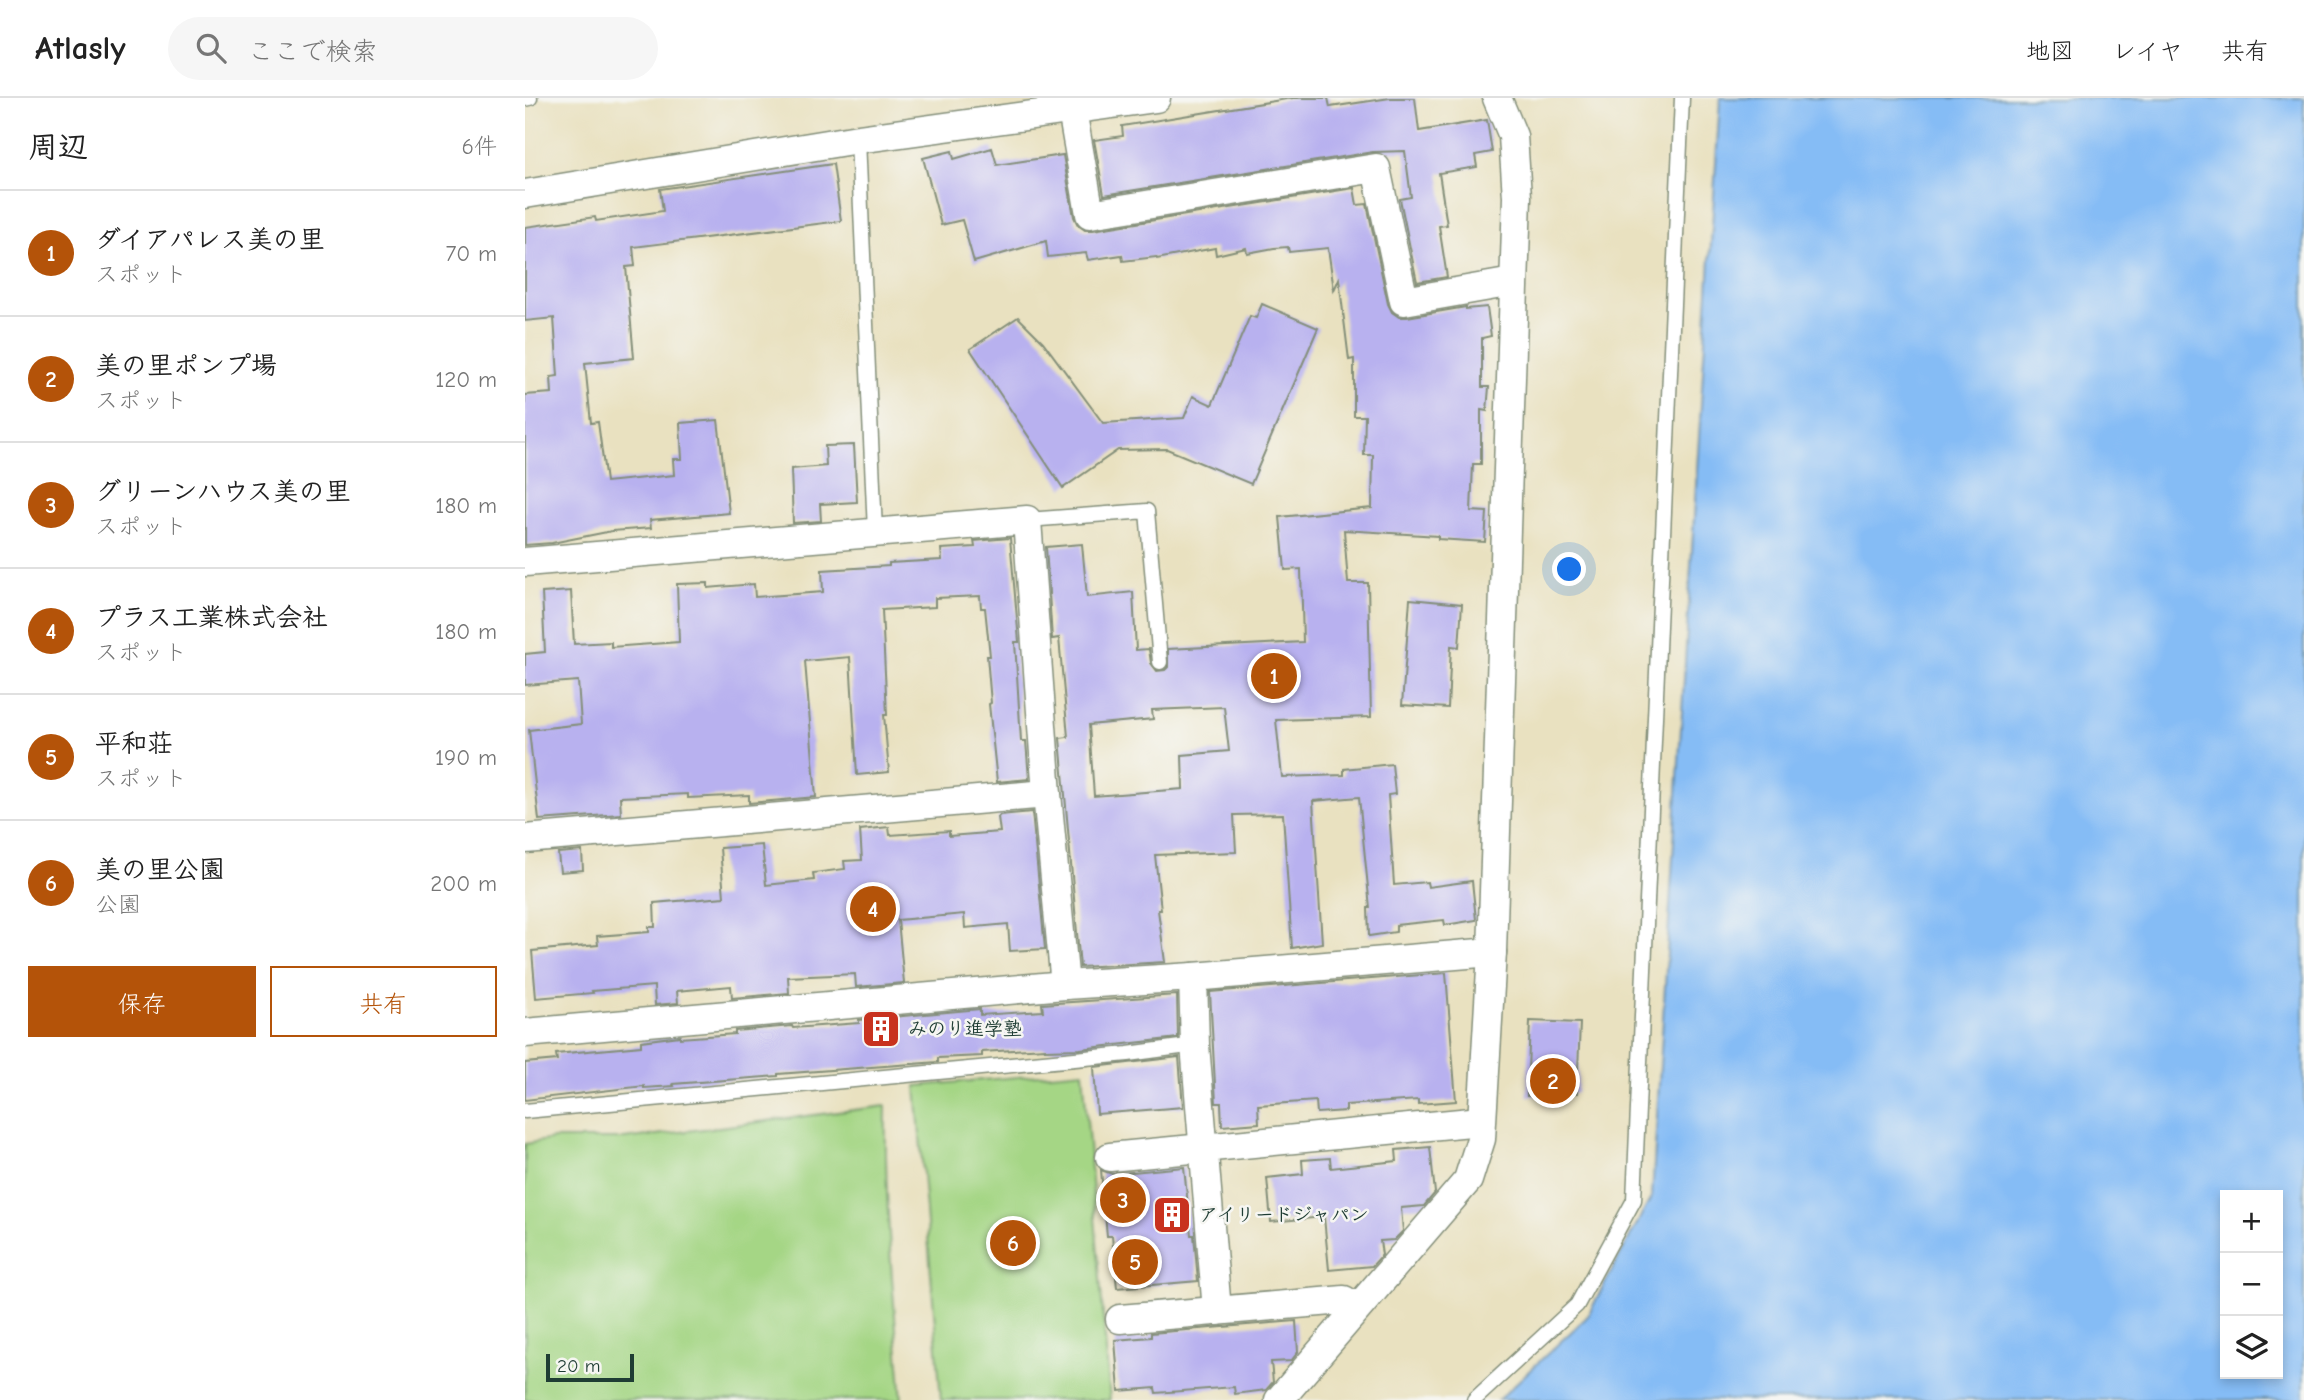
<!DOCTYPE html>
<html lang="ja">
<meta charset="utf-8">
<style>
:root{--surface:#fff;--page:#f6f6f6;--text:#222;--muted:#767676;--line:#e0e0e0;--accent:#b45309}
body{margin:0;font-family:"Comic Neue","Klee One",sans-serif;background:var(--page);color:var(--text)}
.controls{position:absolute;right:21px;bottom:21px;display:grid;overflow:hidden;border-radius:0px;box-shadow:0 4px 10px #0003}
.controls button{width:63px;height:63px;display:grid;place-items:center;padding:0;border:0;border-bottom:2px solid var(--line);background:var(--surface);color:var(--text);font:35px sans-serif}
.scale{position:absolute;left:21px;bottom:18px;width:88px;box-sizing:border-box;padding-left:7px;border:4px solid #1f3d34;border-top:0;font-size:19px;line-height:24px;white-space:nowrap;color:#1f3d34;-webkit-text-stroke:5px #f6f6f2;paint-order:stroke}
.you{position:absolute;left:1045px;top:472px;width:24px;height:24px;margin:-18px;border:5px solid #fff;border-radius:50%;background:#1a73e8;box-shadow:0 0 0 10px #1a73e833}
.badge{display:grid;place-items:center;width:46px;height:46px;border-radius:50%;background:var(--accent);color:#fff;font-size:23px;font-weight:700}
.pin{position:absolute;translate:-50% -50%;border:4px solid #fff;box-shadow:0 2px 7px #0006}
.list{margin:0;padding:0;list-style:none}
h2{display:flex;justify-content:space-between;align-items:center;height:91px;margin:0;padding:0 28px;font-size:30px}
h2 small{font-size:23px;font-weight:400;color:var(--muted)}
.list li{display:grid;grid-template-columns:46px 1fr auto;gap:21px;align-items:center;box-sizing:border-box;height:126px;padding:0 28px;border-top:2px solid var(--line)}
.list b{display:block;font-size:26px;white-space:nowrap}
.list p{margin:0;font-size:23px;white-space:nowrap;color:var(--muted)}
.list em{font-size:23px;font-style:normal;color:var(--muted)}
.actions{display:flex;gap:14px;padding:21px 28px}
.actions a{flex:1;padding:16px 0;border:2px solid var(--accent);border-radius:0px;text-align:center;font-size:24px;color:var(--accent)}
.actions .main{background:var(--accent);color:#fff}
.icon{flex:none;width:38px;height:38px;fill:none;stroke:currentColor;stroke-width:2;stroke-linecap:round;stroke-linejoin:round}
.map{position:relative;flex:none;width:1779px;height:1302px;overflow:hidden}
header{display:flex;align-items:center;gap:42px;box-sizing:border-box;height:98px;padding:0 35px;background:var(--surface);border-bottom:2px solid var(--line)}
header strong{font-size:33px}
nav{display:flex;gap:38px;margin-inline-start:auto;font-size:24px}
.search{width:490px;height:63px;background:var(--page);display:flex;align-items:center;gap:18px;box-sizing:border-box;padding:0 24px;border-radius:38px;color:var(--muted);font-size:26px}
main{display:flex}
aside{flex:1;background:var(--surface)}
.map>svg:first-child{display:block}
</style>
<header>
<strong>Atlasly</strong>
<div class="search"><svg class="icon" aria-label="search" viewBox="0 0 24 24"><circle cx="10" cy="10" r="6"/><path d="M15 15l6 6"/></svg>ここで検索</div>
<nav><a>地図</a><a>レイヤ</a><a>共有</a></nav>
</header>
<main>
<aside>
<h2>周辺<small>6件</small></h2>
<ul class="list">
<li><span class="badge">1</span><div><b>ダイアパレス美の里</b><p>スポット</p></div><em>70 m</em></li>
<li><span class="badge">2</span><div><b>美の里ポンプ場</b><p>スポット</p></div><em>120 m</em></li>
<li><span class="badge">3</span><div><b>グリーンハウス美の里</b><p>スポット</p></div><em>180 m</em></li>
<li><span class="badge">4</span><div><b>プラス工業株式会社</b><p>スポット</p></div><em>180 m</em></li>
<li><span class="badge">5</span><div><b>平和荘</b><p>スポット</p></div><em>190 m</em></li>
<li><span class="badge">6</span><div><b>美の里公園</b><p>公園</p></div><em>200 m</em></li>
</ul>
<div class="actions"><a class="main">保存</a><a>共有</a></div>
</aside>
<div class="map">
<svg width="1779" height="1302" viewBox="0 0 1779 1302">
<rect width="100%" height="100%" fill="#f6f6f2"/>
<filter id="ink" filterUnits="userSpaceOnUse"><feTurbulence type="fractalNoise" baseFrequency=".0143" numOctaves="2"/><feDisplacementMap in="SourceGraphic" scale="14" xChannelSelector="R" yChannelSelector="G"/><feConvolveMatrix kernelMatrix="1 2 1 2 8 2 1 2 1" color-interpolation-filters="sRGB"/></filter>
<filter id="wash" filterUnits="userSpaceOnUse"><feTurbulence type="fractalNoise" baseFrequency=".00686" numOctaves="4" result="noise"/><feDisplacementMap in="SourceGraphic" scale="28" xChannelSelector="R" yChannelSelector="G"/><feGaussianBlur stdDeviation="1.57" result="paint"/><feColorMatrix in="noise" values="0 0 0 0 0 0 0 0 0 0 0 0 0 0 0 0 0 1.4 0 .05"/><feComposite in="paint" operator="in"/></filter>
<g filter="url(#wash)">
<rect width="100%" height="100%" fill="#e9e1c0"/>
<g fill="#a5d685" stroke="#628a5c" stroke-width="2">
<path d="M 558,973 L 585,1302 L 416,1302 L 391,988 Z"/>
<path d="M 361,1008 C 359,1106 369,1205 377,1302 L 0,1302 L 0,1046 L 28,1041 L 99,1041 Z"/>
</g>
<path fill="#85bcf5" stroke="#527c94" stroke-width="2" fill-rule="evenodd" d="M 1195,0 L 1779,0 L 1779,1302 L 973,1302 L 1062,1219 L 1127,1098 ZM 1700,1097 L 1753,1097 L 1753,1276 L 1700,1276 Z"/>
<g id="blocks">
<g fill="#b8b1ef" fill-rule="evenodd">
<path d="M 768,0 L 803,0 L 805,9 L 865,0 L 890,0 L 894,33 L 962,22 L 967,54 L 950,57 L 952,69 L 914,75 L 922,127 L 914,128 L 922,179 L 892,184 L 875,101 L 886,99 L 880,53 L 848,54 L 579,97 L 569,42 L 598,38 L 597,28 Z"/>
<path d="M 467,50 L 472,67 L 538,57 L 549,119 L 553,127 L 560,132 L 568,132 L 829,90 L 832,107 L 842,106 L 863,206 L 867,214 L 874,219 L 882,219 L 941,209 L 941,211 L 962,209 L 966,238 L 957,240 L 957,289 L 964,289 L 962,313 L 956,312 L 956,366 L 948,366 L 946,413 L 962,414 L 960,444 L 913,441 L 913,438 L 819,432 L 823,485 L 843,485 L 846,619 L 751,622 L 757,679 L 819,677 L 819,671 L 867,666 L 870,696 L 863,697 L 869,787 L 902,784 L 903,789 L 947,783 L 951,822 L 920,827 L 919,822 L 871,827 L 871,834 L 844,838 L 843,810 L 845,810 L 834,699 L 788,703 L 797,845 L 767,850 L 758,716 L 709,717 L 711,754 L 630,757 L 636,812 L 633,812 L 640,864 L 555,869 L 535,640 L 543,639 L 534,540 L 527,541 L 521,449 L 557,446 L 562,499 L 608,494 L 611,552 L 624,551 L 626,565 L 632,573 L 640,572 L 643,569 L 643,551 L 778,544 L 776,471 L 760,472 L 755,419 L 847,410 L 848,357 L 839,357 L 840,318 L 829,318 L 829,261 L 824,262 L 814,181 L 809,192 L 803,150 L 764,154 L 763,149 L 749,150 L 722,155 L 721,150 L 691,157 L 690,150 L 632,161 L 631,159 L 598,163 L 597,157 L 563,162 L 561,155 L 523,159 L 521,143 L 449,164 L 437,122 L 416,127 L 398,60 L 427,53 L 429,61 ZM 699,609 L 704,653 L 657,657 L 658,691 L 569,698 L 564,627 L 628,621 L 627,612 Z"/>
<path d="M 308,66 L 316,123 L 108,149 L 110,168 L 101,169 L 109,260 L 60,265 L 66,325 L 73,324 L 81,384 L 149,377 L 148,361 L 157,361 L 155,325 L 193,322 L 204,415 L 125,422 L 126,430 L 87,433 L 27,445 L 0,447 L 0,297 L 27,295 L 26,279 L 33,278 L 29,220 L 0,223 L 0,129 L 70,119 L 71,123 L 138,113 L 135,91 Z"/>
<path d="M 737,206 L 793,230 L 726,386 L 642,351 L 593,352 L 538,390 L 445,251 L 493,219 L 518,244 L 578,325 L 659,320 L 668,298 L 687,307 L 725,218 L 731,220 Z"/>
<path d="M 329,347 L 332,404 L 295,406 L 296,423 L 268,425 L 266,371 L 301,368 L 300,348 Z"/>
<path d="M 485,440 L 494,544 L 490,544 L 496,643 L 501,643 L 504,681 L 472,684 L 464,606 L 466,605 L 462,558 L 465,558 L 460,510 L 456,510 L 455,498 L 410,500 L 410,509 L 357,512 L 362,617 L 359,617 L 364,674 L 332,677 L 325,559 L 280,563 L 291,699 L 224,705 L 224,697 L 163,700 L 163,696 L 95,699 L 96,716 L 14,722 L 4,632 L 56,626 L 53,583 L 0,587 L 0,556 L 20,554 L 17,495 L 46,493 L 49,546 L 86,544 L 86,549 L 154,544 L 152,486 L 183,485 L 183,490 L 229,486 L 230,499 L 298,494 L 297,472 L 364,468 L 364,465 L 417,462 L 416,451 L 450,449 L 449,443 Z"/>
<path d="M 885,501 L 937,506 L 934,549 L 926,548 L 923,610 L 877,607 Z"/>
<path d="M 507,714 L 520,851 L 485,853 L 483,826 L 440,830 L 439,816 L 373,822 L 379,885 L 331,889 L 330,876 L 263,879 L 264,895 L 207,900 L 206,888 L 152,893 L 153,905 L 130,907 L 129,888 L 67,893 L 68,895 L 11,900 L 7,853 L 73,847 L 72,838 L 124,834 L 124,829 L 130,829 L 129,805 L 199,799 L 195,750 L 237,747 L 241,787 L 289,782 L 288,775 L 320,771 L 319,763 L 337,762 L 335,732 L 364,729 L 365,737 L 424,733 L 424,738 L 475,734 L 473,719 L 475,717 Z"/>
<path d="M 57,753 L 58,772 L 35,774 L 33,755 Z"/>
<path d="M 921,875 L 931,1003 L 893,1006 L 893,1002 L 821,1007 L 821,1013 L 792,1015 L 791,1003 L 733,1007 L 734,1025 L 697,1028 L 696,1005 L 691,1005 L 685,894 Z"/>
<path d="M 652,897 L 653,940 L 555,951 L 520,952 L 520,950 L 457,954 L 457,958 L 413,960 L 413,964 L 253,976 L 253,978 L 148,986 L 149,988 L 119,990 L 119,988 L 0,1002 L 0,965 L 32,962 L 31,956 L 116,948 L 116,943 L 155,938 L 155,940 L 210,936 L 210,933 L 267,928 L 268,930 L 334,925 L 334,922 L 455,911 L 455,917 L 518,913 L 517,906 Z"/>
<path d="M 1005,923 L 1055,925 L 1052,995 L 1002,998 Z"/>
<path d="M 654,959 L 658,1009 L 572,1016 L 569,969 Z"/>
<path d="M 905,1049 L 910,1095 L 899,1108 L 876,1110 L 878,1133 L 869,1142 L 855,1143 L 857,1157 L 847,1168 L 804,1172 L 799,1119 L 746,1124 L 742,1080 L 778,1076 L 777,1062 L 805,1060 L 806,1070 L 872,1063 L 871,1052 Z"/>
<path d="M 659,1069 L 666,1137 L 669,1137 L 673,1183 L 592,1190 L 587,1138 L 582,1138 L 576,1072 L 587,1076 Z"/>
<path d="M 771,1223 L 773,1254 L 766,1263 L 746,1264 L 748,1284 L 741,1292 L 710,1296 L 709,1289 L 631,1295 L 630,1290 L 594,1293 L 590,1242 L 626,1239 L 626,1235 Z"/>
</g>
</g>
</g>
<g filter="url(#ink)">
<use href="#blocks" fill-opacity="0" stroke="#848f7a" stroke-width="2"/>
<g fill="none" stroke-linecap="round" stroke-linejoin="round">
<defs>
<g id="service">
<path d="M 0,1 L 5,0"/>
<path d="M 333,41 L 350,434"/>
<path d="M 502,422 L 622,413 L 635,564"/>
<path d="M 0,1013 L 603,956 L 670,947"/>
<path d="M 949,1302 L 1052,1207 L 1109,1102 L 1157,0"/>
</g>
<g id="minor">
<path d="M 547,12 L 565,116 L 851,70 L 879,203 L 988,184"/>
<path d="M 0,96 L 333,41 L 631,0"/>
<path d="M 0,464 L 502,422 L 522,696 L 540,887"/>
<path d="M 0,741 L 522,696"/>
<path d="M 668,879 L 670,947 L 692,1213"/>
<path d="M 0,935 L 540,887 L 668,879 L 967,854"/>
<path d="M 585,1059 L 956,1023"/>
<path d="M 595,1221 L 819,1202 L 832,1210"/>
<path d="M 754,1302 L 943,1082 L 956,1041 L 967,854 L 992,99 L 988,38 L 972,0"/>
</g>
</defs>
<use href="#service" stroke="#848f7a" stroke-width="17"/>
<use href="#minor" stroke="#848f7a" stroke-width="31"/>
<use href="#service" stroke="#fff" stroke-width="14"/>
<use href="#minor" stroke="#fff" stroke-width="28"/>
</g>
</g>
<defs>
<symbol id="building-square" viewBox="-11 -11 22 22"><rect x="-9" y="-9" width="18" height="18" rx="4" fill="#c8321e" stroke="#f6f6f2"/><path d="M-4-6H4V6H1V3H-1V6H-4ZM-2.5-4.3h1.7v1.8h-1.7ZM.8-4.3h1.7v1.8H.8ZM-2.5-1h1.7V.8h-1.7ZM.8-1h1.7V.8H.8Z" fill="#fff"/></symbol>
</defs>
<g fill-rule="evenodd">
<use href="#building-square" x="334" y="909" width="44" height="44"/>
<use href="#building-square" x="625" y="1095" width="44" height="44"/>
</g>
<g text-anchor="middle" dominant-baseline="central" stroke-width="5" stroke-linejoin="round" paint-order="stroke">
<g font-size="19" font-weight="bold" fill="#1f3d34" stroke="#f6f6f2" text-anchor="start">
<text x="383" y="931">みのり進学塾</text>
<text x="674" y="1117">アイリードジャパン</text>
</g>
</g>
</svg>
<div class="controls">
<button>+</button>
<button>−</button>
<button><svg class="icon" aria-label="layers" viewBox="0 0 24 24"><path d="M12 4l9 5-9 5-9-5zM3 14l9 5 9-5"/></svg></button>
</div>
<div class="scale">20 m</div>
<div class="you"></div>
<div class="pin badge" style="left:749px;top:578px">1</div>
<div class="pin badge" style="left:1028px;top:983px">2</div>
<div class="pin badge" style="left:598px;top:1102px">3</div>
<div class="pin badge" style="left:348px;top:811px">4</div>
<div class="pin badge" style="left:610px;top:1164px">5</div>
<div class="pin badge" style="left:488px;top:1145px">6</div>
</div>
</main>
